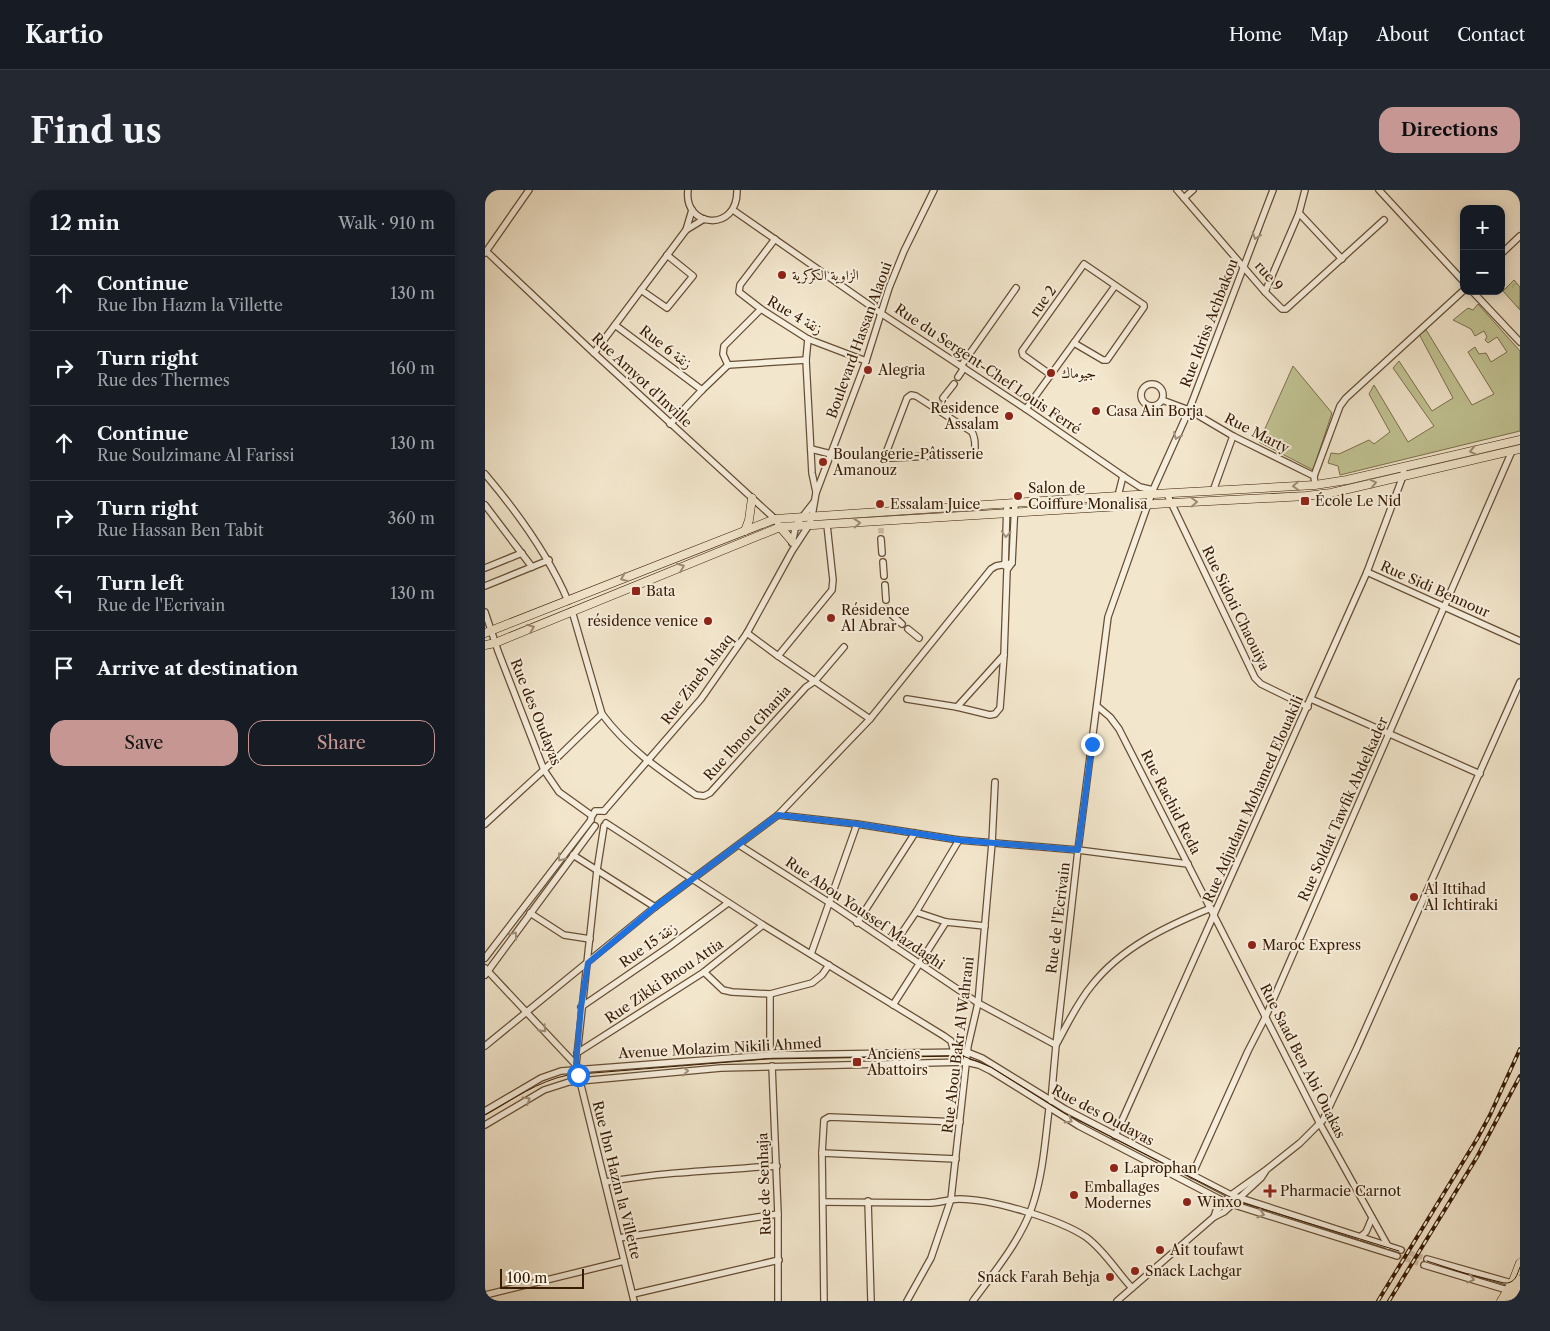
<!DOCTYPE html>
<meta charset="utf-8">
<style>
:root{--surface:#171b24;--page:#242831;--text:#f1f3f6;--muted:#9ea1a6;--line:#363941;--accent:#c59692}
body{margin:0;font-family:"Libre Caslon Text",Amiri,serif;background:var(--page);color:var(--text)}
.controls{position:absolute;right:15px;top:15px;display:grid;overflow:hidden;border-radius:10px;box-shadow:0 2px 12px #0003}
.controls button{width:45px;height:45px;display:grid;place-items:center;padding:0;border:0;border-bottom:1px solid var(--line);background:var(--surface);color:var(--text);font:25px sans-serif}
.scale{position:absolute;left:15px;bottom:12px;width:84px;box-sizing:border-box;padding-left:5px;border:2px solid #371b03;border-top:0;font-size:14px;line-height:18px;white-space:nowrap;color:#371b03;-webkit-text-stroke:4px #f7efde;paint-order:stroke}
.stop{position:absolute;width:15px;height:15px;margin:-11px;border:4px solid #1a73e8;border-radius:50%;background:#fff}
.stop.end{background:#1a73e8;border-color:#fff;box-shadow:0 1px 5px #0008}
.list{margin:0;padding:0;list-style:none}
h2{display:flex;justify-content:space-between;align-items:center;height:65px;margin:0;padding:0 20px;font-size:21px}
h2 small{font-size:16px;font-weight:400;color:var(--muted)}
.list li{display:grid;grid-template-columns:32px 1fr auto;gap:15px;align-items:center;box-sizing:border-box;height:75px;padding:0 20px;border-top:1px solid var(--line)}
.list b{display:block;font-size:19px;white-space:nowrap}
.list p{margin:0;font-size:16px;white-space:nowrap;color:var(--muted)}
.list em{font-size:16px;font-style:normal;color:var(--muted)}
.actions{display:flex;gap:10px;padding:15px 20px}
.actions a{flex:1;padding:11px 0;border:1px solid var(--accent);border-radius:15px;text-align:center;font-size:18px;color:var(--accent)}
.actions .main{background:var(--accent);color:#111}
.icon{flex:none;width:28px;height:28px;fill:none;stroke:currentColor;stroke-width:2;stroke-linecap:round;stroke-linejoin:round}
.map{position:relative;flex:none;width:1035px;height:1111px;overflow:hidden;border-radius:15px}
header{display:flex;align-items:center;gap:30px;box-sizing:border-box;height:70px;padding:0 25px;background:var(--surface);border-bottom:1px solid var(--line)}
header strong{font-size:24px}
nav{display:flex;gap:28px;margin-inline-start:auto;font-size:18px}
.intro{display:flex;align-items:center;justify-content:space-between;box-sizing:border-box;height:120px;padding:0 30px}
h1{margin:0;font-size:35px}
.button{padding:12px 22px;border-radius:15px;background:var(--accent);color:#111;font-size:18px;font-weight:700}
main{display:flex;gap:30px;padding:0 30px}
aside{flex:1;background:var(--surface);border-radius:15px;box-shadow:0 2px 12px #0003}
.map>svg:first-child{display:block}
</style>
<header>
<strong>Kartio</strong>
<nav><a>Home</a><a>Map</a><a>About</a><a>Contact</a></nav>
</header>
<div class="intro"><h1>Find us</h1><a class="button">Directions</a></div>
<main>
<aside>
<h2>12 min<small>Walk · 910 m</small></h2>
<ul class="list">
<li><svg class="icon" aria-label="ahead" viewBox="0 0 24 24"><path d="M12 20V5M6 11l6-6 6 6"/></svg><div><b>Continue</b><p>Rue Ibn Hazm la Villette</p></div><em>130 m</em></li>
<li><svg class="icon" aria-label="right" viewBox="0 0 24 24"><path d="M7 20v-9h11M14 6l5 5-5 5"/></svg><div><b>Turn right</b><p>Rue des Thermes</p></div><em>160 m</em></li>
<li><svg class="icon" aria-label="ahead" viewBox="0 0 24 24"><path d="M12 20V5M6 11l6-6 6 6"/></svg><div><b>Continue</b><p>Rue Soulzimane Al Farissi</p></div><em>130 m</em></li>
<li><svg class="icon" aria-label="right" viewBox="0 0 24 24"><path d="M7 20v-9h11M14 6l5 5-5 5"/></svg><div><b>Turn right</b><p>Rue Hassan Ben Tabit</p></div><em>360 m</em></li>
<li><svg class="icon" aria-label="left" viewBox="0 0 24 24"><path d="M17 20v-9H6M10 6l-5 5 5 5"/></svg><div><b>Turn left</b><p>Rue de l'Ecrivain</p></div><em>130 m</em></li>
<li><svg class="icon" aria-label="arrive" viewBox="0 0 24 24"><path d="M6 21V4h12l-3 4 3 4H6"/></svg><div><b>Arrive at destination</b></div></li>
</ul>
<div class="actions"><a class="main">Save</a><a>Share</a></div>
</aside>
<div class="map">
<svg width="1035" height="1111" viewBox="0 0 1035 1111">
<defs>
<pattern id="park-crowns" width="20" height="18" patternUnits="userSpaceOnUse" patternTransform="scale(1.25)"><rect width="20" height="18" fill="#c1c393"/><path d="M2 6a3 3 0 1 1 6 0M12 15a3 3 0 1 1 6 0" fill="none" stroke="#a6a77d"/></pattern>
</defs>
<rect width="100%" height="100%" fill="#f2e6cc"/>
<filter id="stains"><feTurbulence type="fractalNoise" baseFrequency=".004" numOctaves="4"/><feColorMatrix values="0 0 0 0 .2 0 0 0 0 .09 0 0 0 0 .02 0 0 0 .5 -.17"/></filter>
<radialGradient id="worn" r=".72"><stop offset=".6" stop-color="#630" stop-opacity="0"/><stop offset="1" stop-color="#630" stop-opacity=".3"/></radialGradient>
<g fill="#c1c393" stroke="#7c6f4b">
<path d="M 993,114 L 1035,161 L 1035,241 L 855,285 L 853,276 L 843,273 L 846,263 L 854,264 L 884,250 L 889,254 L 905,242 L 884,204 L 889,195 L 923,252 L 949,236 L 908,178 L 914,171 L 947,221 L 968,208 L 934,144 L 940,138 L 987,215 L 1009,204 L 983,162 L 990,157 L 994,164 L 1001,163 L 1006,172 L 1022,162 L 1012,147 L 1003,153 L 1000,150 L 1002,147 L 999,141 L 990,146 L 986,139 L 968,130 L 983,118 L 988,120 Z"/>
<path d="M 808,176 L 847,223 L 828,280 L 774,252 Z"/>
</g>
<path fill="url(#park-crowns)" stroke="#7c6f4b" d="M 1029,90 L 1035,97 L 1035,120 L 1018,101 Z"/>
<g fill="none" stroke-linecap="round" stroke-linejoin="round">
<g stroke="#cdbda4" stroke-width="5.5" stroke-dasharray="5.5 3" stroke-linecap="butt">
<path d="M 453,216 L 458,208"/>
<path d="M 396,338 L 396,349"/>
<path d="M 916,1060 L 942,1069"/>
<path d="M 912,1066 L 939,1075"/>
</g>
<defs>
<g id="minor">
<path d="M 203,0 C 198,38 253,43 252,0"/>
<path d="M 692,0 L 780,102 L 797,119 L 801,119 L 899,30"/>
<path d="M 894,0 L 979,92"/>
<path d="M 699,8 L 708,0"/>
<path d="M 248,20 L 397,124 L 541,219 L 638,286 L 655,297 L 668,300 L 623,427 L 593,660 L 571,855 L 566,911"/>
<path d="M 814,23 L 857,69"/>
<path d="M 201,40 L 207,20"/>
<path d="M 290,49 L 255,95 L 254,102 L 276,119 L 323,149 L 381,171"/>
<path d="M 1,61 L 109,163 L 290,329 L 295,337"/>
<path d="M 0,63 L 44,0"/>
<path d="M 1016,64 L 1035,46"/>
<path d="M 156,100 L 182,118 L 208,86 L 182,65"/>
<path d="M 987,101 L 1035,152"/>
<path d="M 780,102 L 814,23 L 820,0"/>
<path d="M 130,135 L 217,200"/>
<path d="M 323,149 L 321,170 L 327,283 L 331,302"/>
<path d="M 109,163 L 201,40 L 219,29"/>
<path d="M 243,175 L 321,170"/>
<path d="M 243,175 L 238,164 L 239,156 L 276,119"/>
<path d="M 476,176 L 531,98"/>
<path d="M 566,185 L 538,165 L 537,161 L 599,74 L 659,115 L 659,117 L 622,170 L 618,170 L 589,153"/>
<path d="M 473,187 L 479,178"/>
<circle cx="667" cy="205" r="11"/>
<path d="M 426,205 L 431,206 L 487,242 C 490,247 491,258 489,264 L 405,268 L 401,267 L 401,263 L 422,208 Z"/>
<path d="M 458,208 L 469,194"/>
<path d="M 677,210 L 704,220 L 748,246 L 829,286"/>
<path d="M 541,219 L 630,96"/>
<path d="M 185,234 L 217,200 L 243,175"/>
<path d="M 326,259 L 346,264"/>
<path d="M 0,284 C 33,323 63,364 83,411"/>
<path d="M 830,295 L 829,286 L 855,216 L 861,208 L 979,100"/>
<path d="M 668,300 L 704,220 L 788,0"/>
<path d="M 728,301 L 748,246"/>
<path d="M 682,304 L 770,488 L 776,494 L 823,517"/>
<path d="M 633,306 L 638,286"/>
<path d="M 0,315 L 47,377"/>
<path d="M 396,349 L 397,363"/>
<path d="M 307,353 L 311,335 L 329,312"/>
<path d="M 398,372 L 399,386"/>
<path d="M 520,376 L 522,313"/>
<path d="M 0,378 L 37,363"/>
<path d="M 882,382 L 1035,451"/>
<path d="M 400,395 L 401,410"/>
<path d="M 0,396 L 64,370"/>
<path d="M 403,419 L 407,425 L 417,434"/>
<path d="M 87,421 L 117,524 C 142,558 176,581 211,605 L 219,606 L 225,603 L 321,497 L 330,491 L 359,457"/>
<path d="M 0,422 L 13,461 L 59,580 L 74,602 L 106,625"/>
<path d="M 423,439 L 434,448"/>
<path d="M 262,443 L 293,466 L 385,529"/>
<path d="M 293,466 L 347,400 L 348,390 L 342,335"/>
<path d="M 422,509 L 472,517 L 505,525 L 510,524 L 515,518 L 519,465 L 522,380 L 527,373 L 530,313"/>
<path d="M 826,509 L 995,584"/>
<path d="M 612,516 L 625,527 L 634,539 L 835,934 L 903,1056"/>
<path d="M 472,517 L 519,465"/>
<path d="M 119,621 L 216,509 L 262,443 L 307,361 L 324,335 L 327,326 L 331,303 L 381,171 L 404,98 L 419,61 L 449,0"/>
<path d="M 293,625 L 372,634 L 474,650 L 593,660 L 703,674"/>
<path d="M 106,628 L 110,621 L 119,621"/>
<path d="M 121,633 L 278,735 L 459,846 L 466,851 L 469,862"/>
<path d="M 0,634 L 75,565 L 117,524"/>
<path d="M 119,636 L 112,680 L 91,875 L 149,1111"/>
<path d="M 254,655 L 345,713 L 493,813 L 571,855 C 582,835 592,813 607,795 C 637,757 682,736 726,718"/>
<path d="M 88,665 L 170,717"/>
<path d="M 431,722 L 461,732 L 500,736"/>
<path d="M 45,723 L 79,745 L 105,749"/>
<path d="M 372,733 L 430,643"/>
<path d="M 408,756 L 431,722 L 474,650"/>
<path d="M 326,764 L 372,634"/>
<path d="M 0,768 L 106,630"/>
<path d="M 0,778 L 91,875"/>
<path d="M 219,782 L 238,800 L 247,802 L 285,804 L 327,793 L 337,785 L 344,775"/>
<path d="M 0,785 L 110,636"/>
<path d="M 408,815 L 461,732"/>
<path d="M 96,817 L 185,756 L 243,713"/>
<path d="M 0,856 L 170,717 L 293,625 L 385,529 L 506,379 L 511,376 L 527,373"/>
<path d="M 92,863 L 219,782 L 278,735"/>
<path d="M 285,865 L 285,804"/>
<path d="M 287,876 L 293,1024 L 293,1111"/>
<path d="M 0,921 L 56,888 L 76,881 L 285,865 L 482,862 L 497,868 L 580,919 L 746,1005 L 916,1060"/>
<path d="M 0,935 L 59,900 L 84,892 L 236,878 L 481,872 L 494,875 L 506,881 L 594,936 L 740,1012 L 912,1066"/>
<path d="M 630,946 L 882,382 L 918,286 L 919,277"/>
<path d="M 337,963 L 471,969"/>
<path d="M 707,985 L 763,861 L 781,826 L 1027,261"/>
<path d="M 121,992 C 178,982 234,980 292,976"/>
<path d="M 383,1011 L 386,1111"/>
<path d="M 338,1012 C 373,1012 409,1013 444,1013 C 454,1013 464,1009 474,1009 C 507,1009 574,1029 601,1047 C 620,1061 631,1081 647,1098"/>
<path d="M 729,1027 L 731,1021 L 746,1005 L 781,980 L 815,953 L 838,930 L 872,858 L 1035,492"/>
<path d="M 875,1047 L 881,1042 L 887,1028"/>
<path d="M 134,1048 L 293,1024"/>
<path d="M 942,1069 L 1030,1094"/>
<path d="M 939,1075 L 1022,1100 L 1030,1101 L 1035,1099"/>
<path d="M 148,1104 L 294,1070"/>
<path d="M 0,1105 L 139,1071"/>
<path d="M 339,1111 L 337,963 L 339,930 L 344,927 L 475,932"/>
<path d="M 422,1111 L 446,1068 L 466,1009 L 483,856 L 493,813 L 507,653 L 510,592"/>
<path d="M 488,1111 C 510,1081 535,1051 547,1017 C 558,985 560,952 564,919"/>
<path d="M 632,1111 L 729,1027 L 739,1022 L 776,988 L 780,982"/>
</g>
<g id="major">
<path d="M 295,337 L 307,351"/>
<path d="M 260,341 L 264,330 L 267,308"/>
<path d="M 0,443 L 290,329 L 633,306 L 830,295 L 862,290 L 1035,250"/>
<path d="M 0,455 L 10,453 L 295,337 L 687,313 L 821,306 L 846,303 L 1035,259"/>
<path d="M 1016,1111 L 1028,1091 L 1035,1073"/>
<path d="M 1025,1111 L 1035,1090"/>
</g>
</defs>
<use href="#minor" stroke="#664e35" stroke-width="8"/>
<use href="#major" stroke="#371b03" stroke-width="9"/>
<use href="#minor" stroke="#f7efde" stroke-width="5.5"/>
<use href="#major" stroke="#f2e6cc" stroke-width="8"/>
<g stroke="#371b03" stroke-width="1">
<path d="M 0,925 C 27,910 53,891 83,885 L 282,869 L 478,866 L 506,877 L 579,923 L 755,1012 L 914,1061"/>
<path d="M 942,1071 L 979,1083 L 1019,1093 C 1030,1094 1032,1085 1035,1077"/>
</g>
<defs>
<g id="rail">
<path d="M 893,1111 L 992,949 L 1005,925 L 1035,859"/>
<path d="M 904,1111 L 992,967 L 1035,886"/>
</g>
</defs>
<use href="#rail" stroke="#371b03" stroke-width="4"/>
<use href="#rail" stroke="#f7efde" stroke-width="2" stroke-dasharray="5.5" stroke-linecap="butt"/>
</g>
<defs><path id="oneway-chevron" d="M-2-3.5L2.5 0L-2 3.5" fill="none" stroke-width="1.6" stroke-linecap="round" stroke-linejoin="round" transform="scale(1.25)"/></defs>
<g stroke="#a1907b">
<use href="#oneway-chevron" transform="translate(771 46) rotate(110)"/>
<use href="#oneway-chevron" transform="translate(692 246) rotate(114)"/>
<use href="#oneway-chevron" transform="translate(521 344) rotate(94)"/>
<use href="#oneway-chevron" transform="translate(76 668) rotate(127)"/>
<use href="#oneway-chevron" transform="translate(29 745) rotate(-54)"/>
<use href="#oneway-chevron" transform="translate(58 839) rotate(47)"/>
<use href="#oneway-chevron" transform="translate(200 881) rotate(-5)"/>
<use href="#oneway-chevron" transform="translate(42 910) rotate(-31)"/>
<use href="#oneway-chevron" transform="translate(584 930) rotate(30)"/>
<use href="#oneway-chevron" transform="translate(776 1024) rotate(17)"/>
<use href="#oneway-chevron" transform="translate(986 1089) rotate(17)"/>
</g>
<g stroke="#9e8b72">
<use href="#oneway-chevron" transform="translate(988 261) rotate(167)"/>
<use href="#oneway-chevron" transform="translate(888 293) rotate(-13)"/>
<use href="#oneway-chevron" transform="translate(811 296) rotate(177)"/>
<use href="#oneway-chevron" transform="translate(709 312) rotate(-3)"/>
<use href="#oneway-chevron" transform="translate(372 333) rotate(-4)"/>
<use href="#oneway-chevron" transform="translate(196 377) rotate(-22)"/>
<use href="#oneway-chevron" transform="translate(139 388) rotate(158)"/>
<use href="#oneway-chevron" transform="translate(46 438) rotate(-22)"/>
</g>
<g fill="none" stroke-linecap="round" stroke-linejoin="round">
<path stroke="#1a73e8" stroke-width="6" d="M 93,885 L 91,874 L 96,817 L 103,773 L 170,717 L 293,625 L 372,634 L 474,650 L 593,660 L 607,554"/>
</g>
<g fill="#8f2418" stroke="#f7efde" stroke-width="2">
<circle cx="297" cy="85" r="5"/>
<circle cx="383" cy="180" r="5"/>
<circle cx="566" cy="183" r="5"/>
<circle cx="611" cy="221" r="5"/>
<circle cx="524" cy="226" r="5"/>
<circle cx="338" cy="272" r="5"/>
<circle cx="533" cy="306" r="5"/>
<rect x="815" y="306" width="10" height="10" rx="2.5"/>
<circle cx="395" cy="314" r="5"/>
<rect x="146" y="396" width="10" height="10" rx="2.5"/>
<circle cx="346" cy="428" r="5"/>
<circle cx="223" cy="431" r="5"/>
<circle cx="929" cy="707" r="5"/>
<circle cx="767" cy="755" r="5"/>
<rect x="367" y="867" width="10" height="10" rx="2.5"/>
<circle cx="629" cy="978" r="5"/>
<path d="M782.5 993.5h5v5h5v5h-5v5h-5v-5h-5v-5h5z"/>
<circle cx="589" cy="1005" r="5"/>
<circle cx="702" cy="1012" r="5"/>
<circle cx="675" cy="1060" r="5"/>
<circle cx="650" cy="1081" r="5"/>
<circle cx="625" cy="1087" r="5"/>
</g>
<g text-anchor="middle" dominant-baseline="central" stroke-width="4" stroke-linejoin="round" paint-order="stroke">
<g font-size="14" fill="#371b03" stroke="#f7efde" text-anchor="start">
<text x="307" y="85">الزاوية الكركرية</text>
<text x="393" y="180">Alegria</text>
<text x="576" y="183">جيوماك</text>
<text x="514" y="218" text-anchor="end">Résidence<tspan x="514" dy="16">Assalam</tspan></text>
<text x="621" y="221">Casa Ain Borja</text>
<text x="348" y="264">Boulangerie-Pâtisserie<tspan x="348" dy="16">Amanouz</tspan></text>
<text x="543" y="298">Salon de<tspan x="543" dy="16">Coiffure Monalisa</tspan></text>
<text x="830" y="311">École Le Nid</text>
<text x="405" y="314">Essalam Juice</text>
<text x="161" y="401">Bata</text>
<text x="356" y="420">Résidence<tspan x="356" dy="16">Al Abrar</tspan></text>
<text x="213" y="431" text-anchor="end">résidence venice</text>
<text x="939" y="699">Al Ittihad<tspan x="939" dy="16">Al Ichtiraki</tspan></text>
<text x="777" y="755">Maroc Express</text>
<text x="382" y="864">Anciens<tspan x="382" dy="16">Abattoirs</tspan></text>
<text x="639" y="978">Laprophan</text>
<text x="599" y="997">Emballages<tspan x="599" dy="16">Modernes</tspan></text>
<text x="795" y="1001">Pharmacie Carnot</text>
<text x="712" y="1012">Winxo</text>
<text x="685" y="1060">Ait toufawt</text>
<text x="660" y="1081">Snack Lachgar</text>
<text x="615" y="1087" text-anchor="end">Snack Farah Behja</text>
</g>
<g font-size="14" fill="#371b03" stroke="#f7efde">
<text transform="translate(784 86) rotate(49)">rue 9</text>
<text transform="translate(558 111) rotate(-54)">rue 2</text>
<text transform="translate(310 125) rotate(30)">Rue 4 زنقة</text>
<text transform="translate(724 133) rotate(-69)">Rue Idriss Achbakou</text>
<text transform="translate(374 150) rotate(-70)">Boulevard Hassan Alaoui</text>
<text transform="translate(181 157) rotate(37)">Rue 6 زنقة</text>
<text transform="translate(503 179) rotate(34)">Rue du Sergent-Chef Louis Ferré</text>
<text transform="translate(157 190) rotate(43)">Rue Amyot d'Inville</text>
<text transform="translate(772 243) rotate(27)">Rue Marty</text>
<text transform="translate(950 399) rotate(24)">Rue Sidi Bennour</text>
<text transform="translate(751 418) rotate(64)">Rue Sidoti Chaouiya</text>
<text transform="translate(212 489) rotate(-53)">Rue Zineb Ishaq</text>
<text transform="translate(51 522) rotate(68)">Rue des Oudayas</text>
<text transform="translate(262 543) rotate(-48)">Rue Ibnou Ghania</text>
<text transform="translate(768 609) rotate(-66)">Rue Adjudant Mohamed Elouakili</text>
<text transform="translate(686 612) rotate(63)">Rue Rachid Reda</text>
<text transform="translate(858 619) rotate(-66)">Rue Soldat Tawfik Abdelkader</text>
<text transform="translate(380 723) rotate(34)">Rue Abou Youssef Mazdaghi</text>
<text transform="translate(573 728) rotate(-83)">Rue de l'Ecrivain</text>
<text transform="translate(163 755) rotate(-35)">Rue 15 زنقة</text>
<text transform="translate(179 791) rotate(-34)">Rue Zikki Bnou Attia</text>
<text transform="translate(473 855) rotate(-83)">Rue Abou Bakr Al Wahrani</text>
<text transform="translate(235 858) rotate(-3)">Avenue Molazim Nikili Ahmed</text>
<text transform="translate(818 871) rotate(63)">Rue Saad Ben Abi Ouakas</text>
<text transform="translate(618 925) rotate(28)">Rue des Oudayas</text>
<text transform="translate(132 990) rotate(76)">Rue Ibn Hazm la Villette</text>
<text transform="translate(279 994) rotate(-92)">Rue de Senhaja</text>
</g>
</g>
<rect width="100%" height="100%" filter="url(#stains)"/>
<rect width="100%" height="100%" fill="url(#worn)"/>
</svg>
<div class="controls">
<button>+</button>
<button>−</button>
</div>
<div class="scale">100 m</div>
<div class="stop" style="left:93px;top:885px"></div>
<div class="stop end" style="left:607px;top:554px"></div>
</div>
</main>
